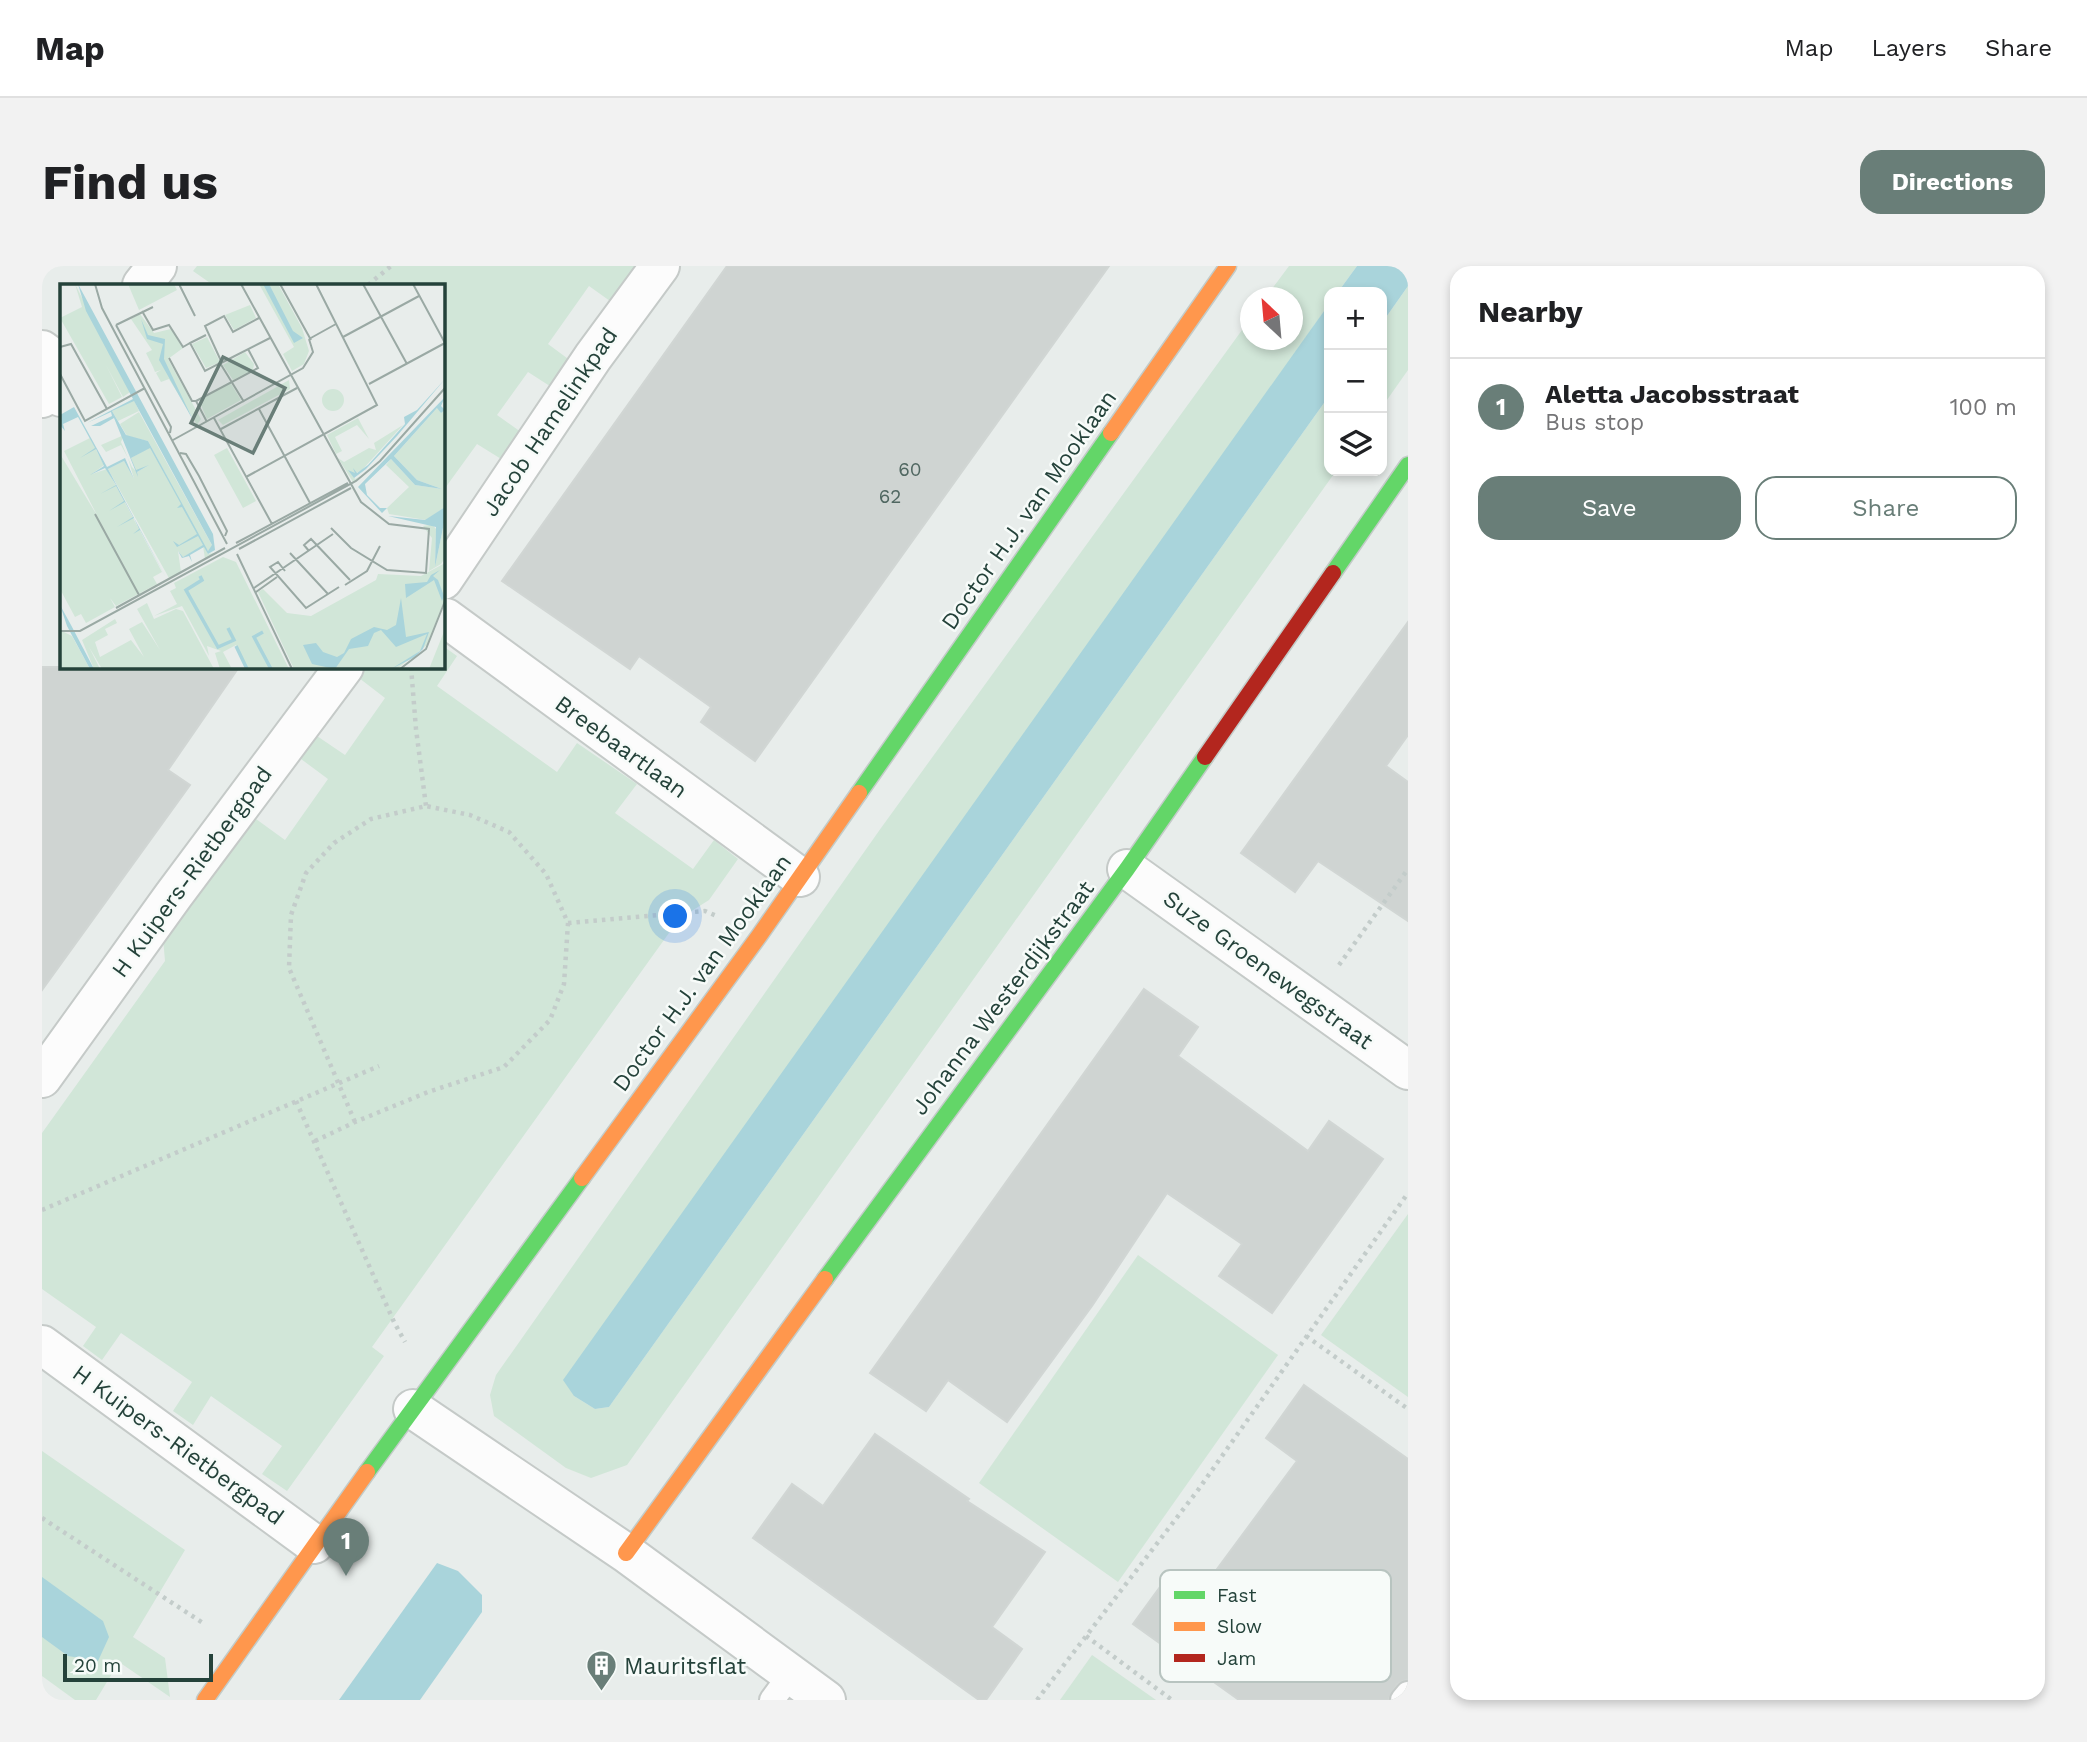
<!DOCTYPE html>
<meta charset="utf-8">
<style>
:root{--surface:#fff;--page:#f2f2f2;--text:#202124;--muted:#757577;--line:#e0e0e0;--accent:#697e78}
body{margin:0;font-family:"Work Sans",sans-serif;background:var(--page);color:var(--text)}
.controls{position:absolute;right:21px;top:21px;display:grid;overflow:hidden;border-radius:14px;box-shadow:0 4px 10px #0003}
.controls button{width:63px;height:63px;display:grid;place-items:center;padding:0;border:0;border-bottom:2px solid var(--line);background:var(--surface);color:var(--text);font:35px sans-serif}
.compass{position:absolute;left:1198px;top:21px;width:63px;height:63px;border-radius:50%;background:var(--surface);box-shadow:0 4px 10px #0003;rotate:334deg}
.scale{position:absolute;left:21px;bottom:18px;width:150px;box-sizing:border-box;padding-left:7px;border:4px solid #24423a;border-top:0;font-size:19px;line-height:24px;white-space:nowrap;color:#24423a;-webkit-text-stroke:5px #f7fbf9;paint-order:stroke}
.you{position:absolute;left:634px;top:651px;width:24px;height:24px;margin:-18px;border:5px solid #fff;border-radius:50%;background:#1a73e8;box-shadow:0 0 0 10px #1a73e833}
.badge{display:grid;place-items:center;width:46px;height:46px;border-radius:50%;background:var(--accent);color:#fff;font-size:23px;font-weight:700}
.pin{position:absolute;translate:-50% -58px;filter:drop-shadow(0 2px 4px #0008)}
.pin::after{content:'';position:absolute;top:37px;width:24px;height:21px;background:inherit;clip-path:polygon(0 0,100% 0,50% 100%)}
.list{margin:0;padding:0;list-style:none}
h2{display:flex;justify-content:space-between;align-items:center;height:91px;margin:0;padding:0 28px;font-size:30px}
h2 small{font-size:23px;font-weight:400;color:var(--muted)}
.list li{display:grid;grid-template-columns:46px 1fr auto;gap:21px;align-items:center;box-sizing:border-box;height:98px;padding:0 28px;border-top:2px solid var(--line)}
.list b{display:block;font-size:26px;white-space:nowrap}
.list p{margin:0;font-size:23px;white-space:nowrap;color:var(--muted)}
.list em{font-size:23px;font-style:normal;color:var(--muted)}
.actions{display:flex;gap:14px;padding:21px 28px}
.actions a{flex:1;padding:16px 0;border:2px solid var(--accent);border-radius:21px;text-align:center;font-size:24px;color:var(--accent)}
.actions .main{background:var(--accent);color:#fff}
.icon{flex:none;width:38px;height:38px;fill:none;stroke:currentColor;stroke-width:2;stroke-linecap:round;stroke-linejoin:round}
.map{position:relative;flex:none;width:1366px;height:1434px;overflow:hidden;border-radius:21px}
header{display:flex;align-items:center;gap:42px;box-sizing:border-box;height:98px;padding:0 35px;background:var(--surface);border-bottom:2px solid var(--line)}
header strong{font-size:33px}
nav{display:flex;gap:38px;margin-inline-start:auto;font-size:24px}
.intro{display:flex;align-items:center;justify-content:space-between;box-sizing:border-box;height:168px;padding:0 42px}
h1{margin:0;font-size:49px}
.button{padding:18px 32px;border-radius:21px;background:var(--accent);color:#fff;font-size:24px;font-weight:700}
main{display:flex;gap:42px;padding:0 42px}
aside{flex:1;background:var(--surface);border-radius:21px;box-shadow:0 4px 10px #0003}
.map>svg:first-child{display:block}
</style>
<header>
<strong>Map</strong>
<nav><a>Map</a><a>Layers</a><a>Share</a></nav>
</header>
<div class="intro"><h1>Find us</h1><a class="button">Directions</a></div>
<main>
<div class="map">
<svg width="1366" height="1434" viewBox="0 0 1366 1434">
<rect width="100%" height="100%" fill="#e8edeb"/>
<g fill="#d1e6d8">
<path d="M 155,0 L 612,0 L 575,40 L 547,20 L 506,78 L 533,98 L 514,124 L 486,106 L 455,149 L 483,169 L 464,196 L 435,178 L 401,225 L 401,19 L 171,19 L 151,5 Z"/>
<path d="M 1247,0 L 1315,0 L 1296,26 L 1287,26 L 1287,38 L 532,1130 L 553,1143 L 567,1141 L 1287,130 L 1287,205 L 1294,205 L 585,1199 L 549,1212 L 524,1202 L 452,1150 L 448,1129 L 454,1109 L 839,562 L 1208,53 L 1209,74 L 1251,74 L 1251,32 L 1224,31 Z"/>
<path d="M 1366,20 L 1366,104 L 1340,141 L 1340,57 Z"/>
<path d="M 401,380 L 415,390 L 395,420 L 515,506 L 535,477 L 595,518 L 573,547 L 651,603 L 672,574 L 696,593 L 667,634 L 637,653 L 330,1081 L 342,1090 L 245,1225 L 220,1208 L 240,1180 L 169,1130 L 151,1159 L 131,1145 L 150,1116 L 79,1067 L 60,1094 L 41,1080 L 54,1061 L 0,1023 L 0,867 L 123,695 L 121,672 L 197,566 L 214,553 L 243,574 L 286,513 L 259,493 L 275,470 L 303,489 L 343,432 L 317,412 L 325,401 L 355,401 L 359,404 L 374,401 L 401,401 Z"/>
<path d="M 1366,948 L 1366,1131 L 1279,1069 Z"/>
<path d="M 1096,989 L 1236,1089 L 1076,1316 L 937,1217 Z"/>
<path d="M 0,1185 L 143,1284 L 91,1371 L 123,1392 L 128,1431 L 77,1396 L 54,1434 L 33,1434 L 0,1410 Z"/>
<path d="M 1050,1389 L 1114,1434 L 1018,1434 Z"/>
</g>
<g fill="#a9d4db">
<path d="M 1315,0 L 1366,0 L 1366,20 L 1340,57 L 1340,26 L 1296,26 Z"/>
<path d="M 1287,38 L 1287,130 L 567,1141 L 553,1143 L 532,1130 L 521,1114 Z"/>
<path d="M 395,1297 L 416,1305 L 440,1329 L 440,1346 L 378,1434 L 297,1434 Z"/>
<path d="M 0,1311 L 61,1355 L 67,1371 L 56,1395 L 26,1390 L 0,1371 Z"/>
</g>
<g fill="#cfd4d2" stroke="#d1d6d4" stroke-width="2">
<path d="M 685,0 L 1067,0 L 713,495 L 659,456 L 669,441 L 597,390 L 588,403 L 460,315 Z"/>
<path d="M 1366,356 L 1366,469 L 1344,500 L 1366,516 L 1366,655 L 1276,595 L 1253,626 L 1199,587 Z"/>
<path d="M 0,401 L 197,401 L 126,504 L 148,519 L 0,724 Z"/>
<path d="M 1102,723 L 1156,761 L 1136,790 L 1266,885 L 1287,855 L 1341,893 L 1230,1047 L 1177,1010 L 1200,978 L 1125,927 L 1050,1040 L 965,1156 L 906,1114 L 884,1145 L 828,1107 Z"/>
<path d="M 1262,1119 L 1366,1193 L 1366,1413 L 1355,1418 L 1346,1434 L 1197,1434 L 1091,1358 L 1129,1306 L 1158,1326 L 1255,1195 L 1224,1172 Z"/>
<path d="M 833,1168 L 927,1233 L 925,1235 L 1003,1286 L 950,1361 L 980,1383 L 944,1434 L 937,1434 L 711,1272 L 750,1218 L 781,1240 Z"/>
</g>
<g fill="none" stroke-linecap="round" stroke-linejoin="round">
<defs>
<g id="lane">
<path d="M 730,1434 L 749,1408"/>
<path d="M 1361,1434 L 1366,1428"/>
</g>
<g id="street">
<path d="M 100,19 L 115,0"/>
<path d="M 0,84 L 19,98"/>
<path d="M 0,132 L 7,122 L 19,131"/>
<path d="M 401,314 L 551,91 L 618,0"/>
<path d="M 401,353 L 404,352 L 758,611"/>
<path d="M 1085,603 L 1366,804"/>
<path d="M 0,812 L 131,630 L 302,401"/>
<path d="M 0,1079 L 272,1278"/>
<path d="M 371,1143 L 584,1287 L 784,1434"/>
</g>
<g id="fast">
<path d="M 1291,307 L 1366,199"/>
<path d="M 817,527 L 1069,167"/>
<path d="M 783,1013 L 1085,603 L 1163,491"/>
<path d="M 325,1206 L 540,912"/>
</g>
<g id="slow">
<path d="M 1069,167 L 1186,0"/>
<path d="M 540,912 L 717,670 L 817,527"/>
<path d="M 584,1287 L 783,1013"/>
<path d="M 163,1434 L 325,1206"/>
</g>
<path id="jam" d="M 1163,491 L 1291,307"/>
</defs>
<use href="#lane" stroke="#c5cac8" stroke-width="28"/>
<use href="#street" stroke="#c5cac8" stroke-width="42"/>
<use href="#fast" stroke="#c3cbc8" stroke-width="19"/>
<use href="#slow" stroke="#c3cbc8" stroke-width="19"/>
<use href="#jam" stroke="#c3cbc8" stroke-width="19"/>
<g stroke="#c3ccca" stroke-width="4.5" stroke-dasharray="3.5 5" stroke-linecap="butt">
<path d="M 326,19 L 349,0"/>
<path d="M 369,401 L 374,463 L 384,540"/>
<path d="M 526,657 L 663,645 L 677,651"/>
<path d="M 1297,699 L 1366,603"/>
<path d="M 254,835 L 352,1056 L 363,1076"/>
<path d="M 273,875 L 313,856 L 386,826 L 462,801 L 508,754 L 522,718 L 526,657 L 504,608 L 467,566 L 428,549 L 384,540 L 329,553 L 292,577 L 264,607 L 249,649 L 247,702 L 313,856"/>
<path d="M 0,944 L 337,800"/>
<path d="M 1264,1070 L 1366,1143"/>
<path d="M 0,1252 L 161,1357"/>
<path d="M 1044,1370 L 1130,1434"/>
<path d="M 995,1434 L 1156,1224 L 1366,927"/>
</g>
<use href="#lane" stroke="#fcfcfc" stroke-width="24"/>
<use href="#street" stroke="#fcfcfc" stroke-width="38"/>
<use href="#fast" stroke="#63d668" stroke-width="16"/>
<use href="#slow" stroke="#ff974d" stroke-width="16"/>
<use href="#jam" stroke="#b3261e" stroke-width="16"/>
</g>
<defs>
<symbol id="building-pin" viewBox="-11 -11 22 30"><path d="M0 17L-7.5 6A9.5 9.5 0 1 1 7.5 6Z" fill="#697e78" stroke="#f7fbf9"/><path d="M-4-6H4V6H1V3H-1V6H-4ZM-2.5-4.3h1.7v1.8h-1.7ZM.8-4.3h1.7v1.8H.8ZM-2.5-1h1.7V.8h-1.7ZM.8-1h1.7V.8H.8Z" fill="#fff"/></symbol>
</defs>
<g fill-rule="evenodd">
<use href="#building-pin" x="542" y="1382" width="35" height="47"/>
</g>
<g text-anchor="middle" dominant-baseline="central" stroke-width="5" stroke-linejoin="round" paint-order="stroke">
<g font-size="19" fill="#506761">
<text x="868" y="203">60</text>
<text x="848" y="230">62</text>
</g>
<g font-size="23" fill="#24423a" stroke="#f7fbf9">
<text transform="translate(508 156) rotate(-56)">Jacob Hamelinkpad</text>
<text transform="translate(987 244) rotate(-55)">Doctor H.J. van Mooklaan</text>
<text transform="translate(579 481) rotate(36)">Breebaartlaan</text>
<text transform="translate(150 606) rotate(-54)">H Kuipers-Rietbergpad</text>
<text transform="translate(1226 704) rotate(36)">Suze Groenewegstraat</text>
<text transform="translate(660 707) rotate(-54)">Doctor H.J. van Mooklaan</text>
<text transform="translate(961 732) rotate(-53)">Johanna Westerdijkstraat</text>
<text transform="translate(136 1179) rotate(36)">H Kuipers-Rietbergpad</text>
</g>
<g font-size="23" fill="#24423a" stroke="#f7fbf9" text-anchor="start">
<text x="582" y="1400">Mauritsflat</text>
</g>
</g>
<g transform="translate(18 18)">
<rect width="385" height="385" fill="#e8edeb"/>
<path d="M 15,0 L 70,108 L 63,113 L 46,81 L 62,113 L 49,120 L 0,34 L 22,23 ZM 68,0 L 114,0 L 117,6 L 79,26 ZM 199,0 L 218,0 L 242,44 L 249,67 L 244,80 L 232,87 L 223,70 L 234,63 ZM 190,21 L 196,34 L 174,46 L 165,31 ZM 80,30 L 94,49 L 111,45 L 123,64 L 108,75 L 141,135 L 137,141 L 109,95 L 101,98 L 96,89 L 101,86 L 95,88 L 93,83 L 86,69 L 92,66 L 71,35 ZM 147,53 L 160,78 L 146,84 L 132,60 ZM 185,68 L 194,80 L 193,86 L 173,96 L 163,81 ZM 229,96 L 230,105 L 163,141 L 158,136 ZM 170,98 L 181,116 L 147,135 L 139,117 ZM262 116a11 11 0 1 1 22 0a11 11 0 1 1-22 0ZM 74,116 L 79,127 L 58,137 L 52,127 ZM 378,123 L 381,129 L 385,126 L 385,223 L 366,236 L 329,230 L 327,224 L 349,203 L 326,181 L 331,175 L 355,201 L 382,205 L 357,196 L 334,172 ZM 79,128 L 153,263 L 148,267 L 145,263 L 148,270 L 154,269 L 145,275 L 143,262 L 123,273 L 118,267 L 121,288 L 109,294 L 48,185 L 64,177 L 74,195 L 68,174 L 61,161 L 46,168 L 41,161 L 64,151 L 61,158 L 72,183 L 77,188 L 89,181 L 76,187 L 71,174 L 90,163 L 112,202 L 88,157 L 67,152 L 60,140 ZM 298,134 L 309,155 L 297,141 L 275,153 L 282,167 L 276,170 L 267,151 ZM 343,141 L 302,186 L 294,190 L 289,186 L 295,195 L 306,189 L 293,198 L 278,174 L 284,178 L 309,164 L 316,166 L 314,159 ZM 30,154 L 44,181 L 32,190 L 47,185 L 102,288 L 93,293 L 97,300 L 56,322 L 50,314 L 55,323 L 26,339 L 21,330 L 15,333 L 0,305 L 0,170 L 38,233 L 4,167 ZM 167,164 L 196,217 L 183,224 L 154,171 ZM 385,234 L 385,274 L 381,280 L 369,287 L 372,254 L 363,242 L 370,241 L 362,239 L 371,239 L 376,245 L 375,283 ZM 163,273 L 176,278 L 229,385 L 188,385 L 176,361 L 163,368 L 172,385 L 160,385 L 155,369 L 161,367 L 147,362 L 149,372 L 122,322 L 94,332 L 117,320 L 110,307 L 116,304 L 114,299 ZM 385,279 L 385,315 L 367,361 L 337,385 L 234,385 L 198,308 L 203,305 L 227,329 L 251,332 L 316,296 L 318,290 L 361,292 ZM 87,319 L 94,335 L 116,325 L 123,327 L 154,385 L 42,385 L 29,363 L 40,385 L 34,385 L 22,356 L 55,335 L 57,339 L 45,345 L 48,351 L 35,358 L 40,373 L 71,356 L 84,373 L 69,345 L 82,338 L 100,366 L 77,325 ZM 385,345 L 385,377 L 382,385 L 369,385 ZM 0,346 L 12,352 L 30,385 L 0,385 Z" fill="#d1e6d8"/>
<path d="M 18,0 L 153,250 L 155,266 L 148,270 L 144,263 L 130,271 L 132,278 L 129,272 L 122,274 L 118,267 L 123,273 L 143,261 L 138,252 L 117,263 L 113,257 L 119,261 L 137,250 L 122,223 L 117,224 L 121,220 L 90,164 L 71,174 L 76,186 L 89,181 L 77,188 L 78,193 L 54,134 L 40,142 L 31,142 L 52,132 L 51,128 L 27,139 L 73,115 L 26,27 ZM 74,117 L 152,261 L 148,267 L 88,157 L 66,151 L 52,127 ZM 203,0 L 209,0 L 233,47 L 243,54 L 234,59 ZM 81,35 L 88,51 L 105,55 L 104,75 L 134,138 L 99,76 L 103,60 L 87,55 ZM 385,95 L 337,152 L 306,185 L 294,194 L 288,186 L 295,189 L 293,184 L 297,189 L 308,181 L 345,140 L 344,133 L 357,126 ZM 385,113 L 381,122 L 385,126 L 381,129 L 377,124 L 334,172 L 357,196 L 382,205 L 355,201 L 331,175 L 305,200 L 307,211 L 320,224 L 327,224 L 322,229 L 298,203 ZM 14,123 L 47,183 L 65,174 L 74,195 L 64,177 L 48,185 L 106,294 L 80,246 L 73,250 L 79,245 L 74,234 L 57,243 L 73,233 L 65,218 L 49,227 L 64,217 L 56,202 L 40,210 L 56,201 L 45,184 L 30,191 L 44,182 L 36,165 L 20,174 L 35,164 L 18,133 L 3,140 L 5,147 L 0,141 L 0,131 ZM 385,223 L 385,234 L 375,283 L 376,243 L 328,232 L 365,236 ZM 380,286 L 373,292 L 378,296 L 384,312 L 382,317 L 374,296 L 346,314 L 345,300 L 367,298 L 371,291 ZM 341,314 L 346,353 L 369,348 L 363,365 L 355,373 L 331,385 L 360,367 L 367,350 L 336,363 L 321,346 L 314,349 L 308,362 L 289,365 L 275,385 L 252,380 L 243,361 L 256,359 L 263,368 L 277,373 L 284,369 L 291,355 L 314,343 L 327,346 L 336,341 ZM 0,321 L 11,341 L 34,385 L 30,385 L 7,342 Z" fill="#a9d4db" fill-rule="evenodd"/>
<path fill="none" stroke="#a9d4db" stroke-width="3.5" d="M 140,292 L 142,296 L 126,306 L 158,363 L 174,356 L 168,344M 203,348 L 194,353 L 211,385M 176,362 L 187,385"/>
<path fill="none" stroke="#9aa9a4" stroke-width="2" d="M 35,0 L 42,24 L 167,260M 119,0 L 135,32M 181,0 L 301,218 L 329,240 L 369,245 L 366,289 L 327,286 L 291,264 L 271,244M 220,0 L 251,56M 303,0 L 347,80M 82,27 L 93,46 L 109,41 L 123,63 L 130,59M 56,41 L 111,143 L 110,149M 56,41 L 93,23M 146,51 L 130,59 L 145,87 L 160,79 L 184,118M 283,53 L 359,12M 249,55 L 276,40M 0,63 L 11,60 L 47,125M 109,74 L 132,117 L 136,117M 161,79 L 210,54M 162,79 L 145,42 L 164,32 L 173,48 L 199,34M 0,90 L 25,137 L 85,104M 309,100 L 385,59 L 353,0M 199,125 L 250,219M 154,134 L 212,240M 147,138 L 136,117 L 198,84 L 188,65M 161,145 L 237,104M 113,156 L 243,84 L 253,68 L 249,55M 120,169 L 126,170 L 139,192 L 167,247 L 165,252M 186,193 L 317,121 L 256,0M 35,230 L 79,311M 176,259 L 288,199M 179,265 L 291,204M 249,267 L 244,261 L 251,255 L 290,296M 230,269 L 268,310M 177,270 L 232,385M 225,287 L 218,278 L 210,283 L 246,324 L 279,303M 285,301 L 307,287 L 320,262M 194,304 L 273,250M 196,308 L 217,293M 56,324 L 165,264M 0,347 L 20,347 L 296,197 L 320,177 L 385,104M 340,385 L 366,365 L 385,317"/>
<path fill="#697e78" fill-opacity="0.15" stroke="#697e78" stroke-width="3.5" d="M 163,73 L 225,104 L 193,169 L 131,139 Z"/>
<rect width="385" height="385" fill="none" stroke="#24423a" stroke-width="3.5"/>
</g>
<rect x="1118" y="1304" width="231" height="112" rx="10" fill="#f7fbf9" stroke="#b8c4c0" stroke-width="2"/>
<rect x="1132" y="1325" width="31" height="8" fill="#63d668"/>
<rect x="1132" y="1356" width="31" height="9" fill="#ff974d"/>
<rect x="1132" y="1388" width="31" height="8" fill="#b3261e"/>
<g font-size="19" fill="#24423a">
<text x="1175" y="1336">Fast</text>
<text x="1175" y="1367">Slow</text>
<text x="1175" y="1399">Jam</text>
</g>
</svg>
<div class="controls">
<button>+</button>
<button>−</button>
<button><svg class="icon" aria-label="layers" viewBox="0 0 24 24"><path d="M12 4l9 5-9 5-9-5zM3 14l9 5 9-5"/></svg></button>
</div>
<svg class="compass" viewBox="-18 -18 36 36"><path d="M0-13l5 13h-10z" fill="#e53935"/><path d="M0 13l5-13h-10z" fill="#757577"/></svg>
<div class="scale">20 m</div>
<div class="you"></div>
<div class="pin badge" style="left:304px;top:1310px">1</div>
</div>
<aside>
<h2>Nearby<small></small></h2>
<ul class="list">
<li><span class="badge">1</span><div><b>Aletta Jacobsstraat</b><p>Bus stop</p></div><em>100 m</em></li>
</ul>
<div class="actions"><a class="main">Save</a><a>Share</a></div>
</aside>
</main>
